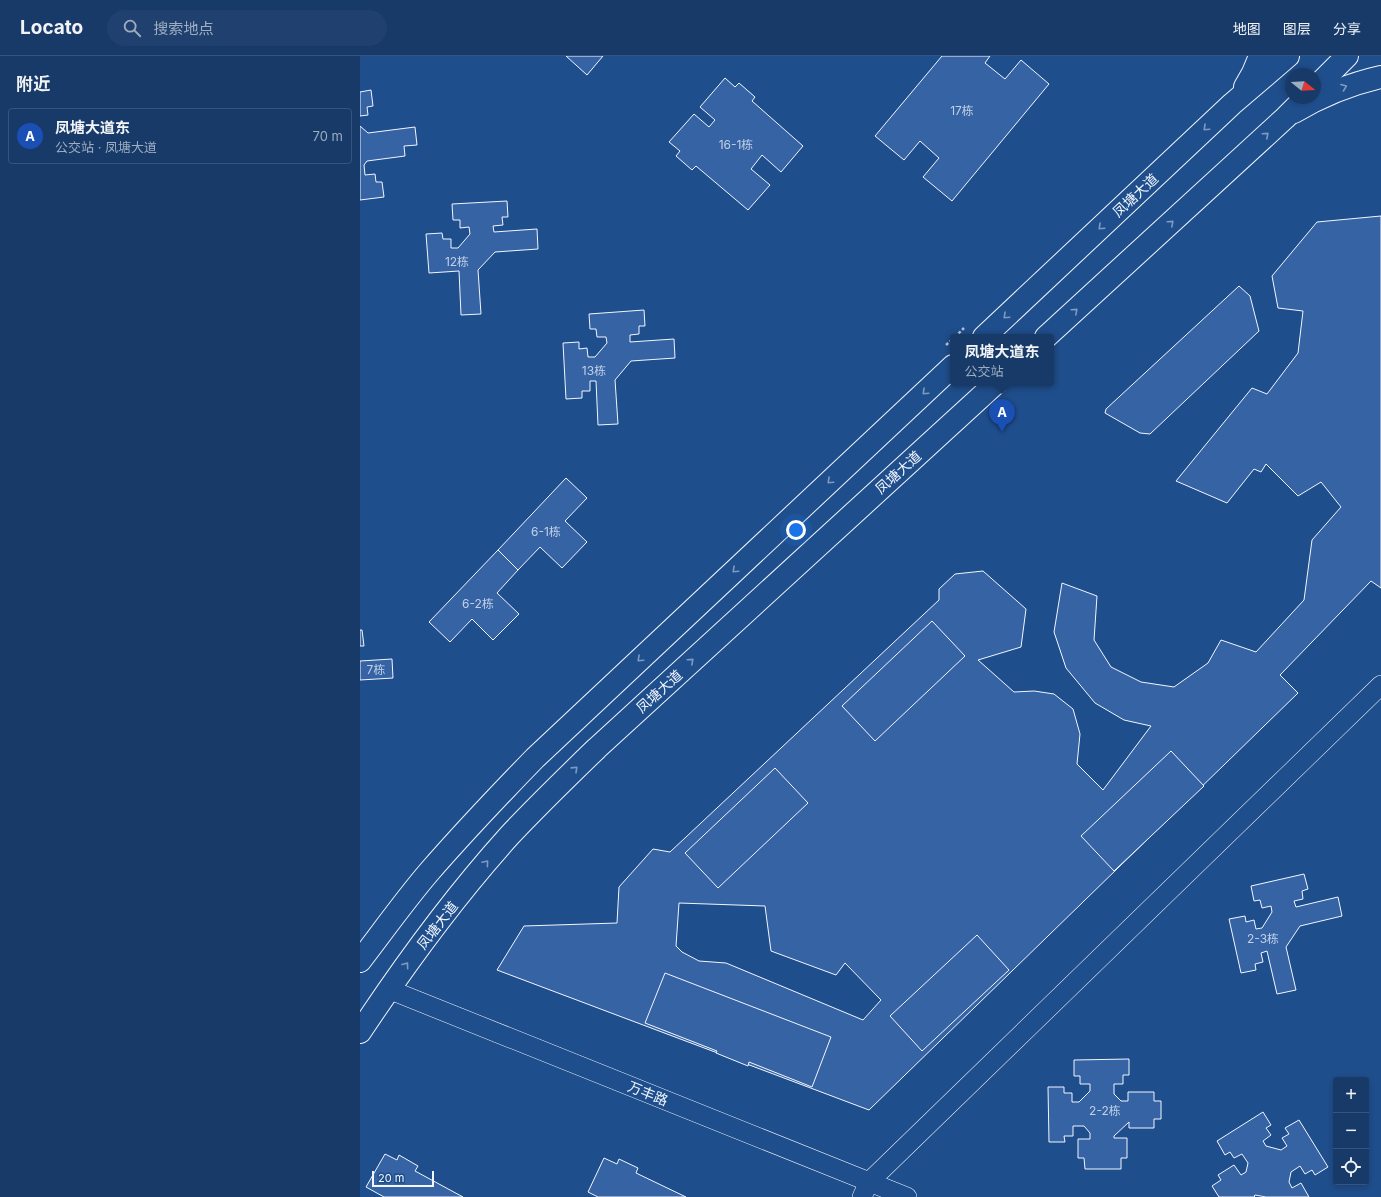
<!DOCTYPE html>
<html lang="zh">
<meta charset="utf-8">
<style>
:root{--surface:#173a69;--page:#20416f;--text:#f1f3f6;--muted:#9eadc0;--line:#36547d;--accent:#ffb74d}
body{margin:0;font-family:Inter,"Noto Sans SC",sans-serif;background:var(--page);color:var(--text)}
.controls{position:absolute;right:12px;bottom:12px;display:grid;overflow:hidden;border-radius:4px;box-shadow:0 2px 6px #0003}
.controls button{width:36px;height:36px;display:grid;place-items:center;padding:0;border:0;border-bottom:1px solid var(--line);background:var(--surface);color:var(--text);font:20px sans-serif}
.compass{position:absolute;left:925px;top:12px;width:36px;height:36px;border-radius:50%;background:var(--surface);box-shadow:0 2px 6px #0003;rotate:108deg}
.scale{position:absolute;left:12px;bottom:10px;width:62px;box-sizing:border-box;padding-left:4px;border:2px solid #f2f6ff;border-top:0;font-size:11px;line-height:14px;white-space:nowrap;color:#f2f6ff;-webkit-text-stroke:3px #1f4e8c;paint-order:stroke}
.you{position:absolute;left:436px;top:474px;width:14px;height:14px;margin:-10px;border:3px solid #fff;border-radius:50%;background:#1a73e8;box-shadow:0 0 0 6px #1a73e833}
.badge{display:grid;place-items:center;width:26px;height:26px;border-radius:50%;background:var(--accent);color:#fff;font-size:13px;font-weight:700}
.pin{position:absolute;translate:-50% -33px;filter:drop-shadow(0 1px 2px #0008)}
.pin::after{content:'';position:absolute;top:21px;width:14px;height:12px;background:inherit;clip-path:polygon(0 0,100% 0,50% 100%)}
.popup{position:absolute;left:590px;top:278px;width:104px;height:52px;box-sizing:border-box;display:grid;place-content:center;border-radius:4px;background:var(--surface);filter:drop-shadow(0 1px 3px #0005);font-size:13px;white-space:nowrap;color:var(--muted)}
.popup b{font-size:15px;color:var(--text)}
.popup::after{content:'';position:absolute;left:50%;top:100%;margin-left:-8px;border:8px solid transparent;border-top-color:var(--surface)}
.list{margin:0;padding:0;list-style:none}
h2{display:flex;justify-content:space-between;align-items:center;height:52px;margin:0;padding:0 16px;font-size:17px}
h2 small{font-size:13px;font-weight:400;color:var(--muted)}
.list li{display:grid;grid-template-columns:26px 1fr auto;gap:12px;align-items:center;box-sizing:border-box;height:56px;margin:0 8px 8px;padding:0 8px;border:1px solid var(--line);border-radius:4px}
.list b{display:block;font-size:15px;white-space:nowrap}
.list p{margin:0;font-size:13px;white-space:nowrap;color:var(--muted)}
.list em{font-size:13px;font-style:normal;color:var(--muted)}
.icon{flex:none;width:22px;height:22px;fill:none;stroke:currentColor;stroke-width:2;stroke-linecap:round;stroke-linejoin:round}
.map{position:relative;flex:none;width:1021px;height:1141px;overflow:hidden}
header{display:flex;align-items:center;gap:24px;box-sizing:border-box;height:56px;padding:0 20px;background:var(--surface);border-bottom:1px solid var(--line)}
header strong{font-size:19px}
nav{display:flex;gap:22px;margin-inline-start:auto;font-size:14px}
.search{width:280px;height:36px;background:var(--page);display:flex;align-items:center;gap:10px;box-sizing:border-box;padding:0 14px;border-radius:22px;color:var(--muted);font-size:15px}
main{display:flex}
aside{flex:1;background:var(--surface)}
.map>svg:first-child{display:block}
</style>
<header>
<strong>Locato</strong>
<div class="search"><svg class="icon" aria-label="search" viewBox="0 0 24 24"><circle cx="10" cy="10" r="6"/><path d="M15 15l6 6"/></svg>搜索地点</div>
<nav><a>地图</a><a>图层</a><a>分享</a></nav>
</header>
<main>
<aside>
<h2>附近<small></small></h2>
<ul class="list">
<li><span class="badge" style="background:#1a4fb4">A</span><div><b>凤塘大道东</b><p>公交站 · 凤塘大道</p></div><em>70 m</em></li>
</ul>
</aside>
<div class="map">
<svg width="1021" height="1141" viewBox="0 0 1021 1141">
<rect width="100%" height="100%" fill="#1f4e8c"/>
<g fill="#3563a3" stroke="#f2f6ff" fill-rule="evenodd">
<path d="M 206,0 L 243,0 L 227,19 Z"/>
<path d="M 582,0 L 630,0 L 625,7 L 645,23 L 661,4 L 689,28 L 592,145 L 563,121 L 579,102 L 560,85 L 544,104 L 515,80 Z"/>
<path d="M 365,22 L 375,31 L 379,27 L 395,41 L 392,45 L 443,90 L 421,116 L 402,99 L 391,113 L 410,129 L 388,154 L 336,110 L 332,114 L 316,100 L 320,95 L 309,86 L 334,58 L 349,71 L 355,64 L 340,51 Z"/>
<path d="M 11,34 L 13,50 L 7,51 L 8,59 L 0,60 L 0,36 Z"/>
<path d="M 0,70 L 8,77 L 55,71 L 57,89 L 44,90 L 45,100 L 7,105 L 4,109 L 5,119 L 15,118 L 16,126 L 22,126 L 24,141 L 0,144 Z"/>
<path d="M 147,145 L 148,161 L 142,161 L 143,169 L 133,170 L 134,176 L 177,173 L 178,193 L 135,196 L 118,214 L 121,258 L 101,259 L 99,215 L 69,217 L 66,178 L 82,177 L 83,183 L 91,183 L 91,192 L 98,192 L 110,178 L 109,171 L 100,172 L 100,164 L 93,164 L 92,148 Z"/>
<path d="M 1021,160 L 1021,532 L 1011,525 L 920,619 L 938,637 L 509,1054 L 137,914 L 164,870 L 257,867 L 259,831 L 293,793 L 310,796 L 579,544 L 579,533 L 595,518 L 623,515 L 666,553 L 661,591 L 618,604 L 654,636 L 674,635 L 694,638 L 713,653 L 720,678 L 717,708 L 743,734 L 791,670 L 764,664 L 735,647 L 706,612 L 694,576 L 702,527 L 737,540 L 734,584 L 751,611 L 781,626 L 814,631 L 848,607 L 861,584 L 896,596 L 944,544 L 952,484 L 981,451 L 961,426 L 938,440 L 906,408 L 901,416 L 894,413 L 867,447 L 816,425 L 892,332 L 907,338 L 938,297 L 943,255 L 918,252 L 912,220 L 957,166 ZM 319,847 L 405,850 L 411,895 L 476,919 L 485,907 L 521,944 L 503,964 L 366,907 L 339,905 L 322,896 L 316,890 Z"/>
<path d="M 879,230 L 890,240 L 899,275 L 790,378 L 780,377 L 745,357 L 746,353 Z"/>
<path d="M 284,254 L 285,270 L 279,270 L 279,278 L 270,279 L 270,286 L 314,283 L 315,302 L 271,305 L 255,324 L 258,368 L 238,369 L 236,325 L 230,325 L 230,335 L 222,335 L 222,342 L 206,343 L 203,287 L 219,286 L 219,293 L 227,292 L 228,301 L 235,301 L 247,287 L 246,281 L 237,281 L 236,273 L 230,273 L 229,258 Z"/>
<path d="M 206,422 L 227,442 L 205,465 L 227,486 L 202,512 L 180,491 L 158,514 L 138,494 Z"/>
<path d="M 138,494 L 158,514 L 137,537 L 159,558 L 133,584 L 112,563 L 90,586 L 69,566 Z"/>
<path d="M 572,565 L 605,600 L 515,685 L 482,650 Z"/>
<path d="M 0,574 L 2,574 L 4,590 L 0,590 Z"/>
<path d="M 32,603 L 33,622 L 0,624 L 0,605 Z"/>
<path d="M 811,695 L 844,730 L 754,815 L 721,780 Z"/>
<path d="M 415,712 L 448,747 L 358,832 L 325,797 Z"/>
<path d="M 944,818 L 948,833 L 942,835 L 943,843 L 934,845 L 936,851 L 978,841 L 982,860 L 940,870 L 926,891 L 936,934 L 917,938 L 907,895 L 901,897 L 903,906 L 895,908 L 896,914 L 881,917 L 869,863 L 885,860 L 886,866 L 894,864 L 896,873 L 902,872 L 912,856 L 911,850 L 902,852 L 900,844 L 894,845 L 891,830 Z"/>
<path d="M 617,879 L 649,914 L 562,995 L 530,960 Z"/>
<path d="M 305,917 L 471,981 L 452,1031 L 389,1006 L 388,1010 L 356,997 L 357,995 L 285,967 Z"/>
<path d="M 769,1003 L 769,1019 L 763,1019 L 763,1028 L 754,1028 L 754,1038 L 761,1045 L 768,1045 L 768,1036 L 794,1036 L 794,1045 L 801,1045 L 801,1063 L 794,1063 L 794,1072 L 769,1072 L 769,1066 L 754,1080 L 754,1082 L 767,1082 L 767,1102 L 761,1102 L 761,1113 L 725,1113 L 724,1102 L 718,1102 L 718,1083 L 730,1083 L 730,1077 L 724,1070 L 713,1070 L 713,1080 L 704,1080 L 705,1086 L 689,1086 L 688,1031 L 704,1031 L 704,1037 L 712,1037 L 712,1046 L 719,1046 L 730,1035 L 730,1028 L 720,1028 L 720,1020 L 714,1020 L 714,1004 Z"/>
<path d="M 903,1056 L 911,1069 L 906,1072 L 911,1079 L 903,1085 L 906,1090 L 921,1094 L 927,1090 L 922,1082 L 929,1078 L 925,1072 L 939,1064 L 968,1111 L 955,1119 L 952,1114 L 945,1118 L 940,1110 L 931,1116 L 929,1126 L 932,1132 L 941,1127 L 949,1141 L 906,1141 L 895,1139 L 894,1140 L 895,1141 L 859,1141 L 852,1130 L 861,1124 L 858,1119 L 874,1109 L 881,1119 L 886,1116 L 888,1107 L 882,1098 L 874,1102 L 870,1096 L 865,1099 L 857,1085 Z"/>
<path d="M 25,1098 L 37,1104 L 39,1099 L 58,1110 L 55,1115 L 103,1141 L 24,1141 L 6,1131 Z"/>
<path d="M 244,1102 L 257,1108 L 259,1103 L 278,1112 L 276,1117 L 326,1141 L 238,1141 L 228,1136 Z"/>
</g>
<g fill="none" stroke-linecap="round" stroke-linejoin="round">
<defs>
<g id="street">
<path d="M 28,933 L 547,1141"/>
<path d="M 502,1141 L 509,1126 L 1021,629"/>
</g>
<g id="primary">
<path d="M 885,31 L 893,17 L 900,0"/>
<path d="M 955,32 L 987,0"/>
<path d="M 934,56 C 961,40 990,28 1021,21"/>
<path d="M 624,281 L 872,48 L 928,0"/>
<path d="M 686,281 L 925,62 L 945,42"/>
<path d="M 0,905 C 23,875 45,844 69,816 C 103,777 139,739 175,702 L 593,310"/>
<path d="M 0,976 C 45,908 94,841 149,780 C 177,750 207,721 237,692 L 636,327"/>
</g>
</defs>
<use href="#street" stroke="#f2f6ff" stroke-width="20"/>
<use href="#primary" stroke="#f2f6ff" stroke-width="24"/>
<g stroke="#b3c4dc" stroke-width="2.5" stroke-dasharray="3 2" stroke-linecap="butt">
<path d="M 595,281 L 604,272"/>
<path d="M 586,289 L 593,283"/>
</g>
<use href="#street" stroke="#1f4e8c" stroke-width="19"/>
<use href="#primary" stroke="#1f4e8c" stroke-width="22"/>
</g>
<defs><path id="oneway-chevron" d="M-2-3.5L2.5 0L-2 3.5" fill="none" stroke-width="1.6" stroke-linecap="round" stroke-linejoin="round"/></defs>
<g stroke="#7e9ac0">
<use href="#oneway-chevron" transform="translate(984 31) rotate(-21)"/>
<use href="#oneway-chevron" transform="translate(846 72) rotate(137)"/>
<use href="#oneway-chevron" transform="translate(906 79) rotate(-42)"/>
<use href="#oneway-chevron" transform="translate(811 167) rotate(-42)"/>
<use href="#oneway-chevron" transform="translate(741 171) rotate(137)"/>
<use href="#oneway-chevron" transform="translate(715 255) rotate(-42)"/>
<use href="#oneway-chevron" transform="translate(646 260) rotate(137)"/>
<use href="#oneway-chevron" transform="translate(565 336) rotate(137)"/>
<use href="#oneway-chevron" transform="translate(470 425) rotate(137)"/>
<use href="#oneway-chevron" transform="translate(375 514) rotate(137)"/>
<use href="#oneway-chevron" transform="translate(280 603) rotate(137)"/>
<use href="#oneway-chevron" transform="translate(331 605) rotate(-42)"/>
<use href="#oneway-chevron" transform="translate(215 713) rotate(-44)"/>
<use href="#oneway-chevron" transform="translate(126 807) rotate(-50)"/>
<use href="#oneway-chevron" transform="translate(46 909) rotate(-54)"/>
</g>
<g text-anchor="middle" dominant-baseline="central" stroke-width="3" stroke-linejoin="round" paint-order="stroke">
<g font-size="12" fill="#c3d1e8">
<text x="602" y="54">17栋</text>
<text x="376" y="88">16-1栋</text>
<text x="97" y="205">12栋</text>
<text x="234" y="314">13栋</text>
<text x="186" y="475">6-1栋</text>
<text x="118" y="547">6-2栋</text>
<text x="16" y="613">7栋</text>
<text x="903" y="882">2-3栋</text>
<text x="745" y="1054">2-2栋</text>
</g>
<g font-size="14" fill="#f2f6ff" stroke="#1f4e8c">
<text transform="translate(775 139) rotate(-43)">凤塘大道</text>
<text transform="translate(538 416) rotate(-42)">凤塘大道</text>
<text transform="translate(299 635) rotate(-42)">凤塘大道</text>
<text transform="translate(77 869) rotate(-52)">凤塘大道</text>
<text transform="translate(288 1037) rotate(22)">万丰路</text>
</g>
</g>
</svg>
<div class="controls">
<button>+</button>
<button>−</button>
<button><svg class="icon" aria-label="locate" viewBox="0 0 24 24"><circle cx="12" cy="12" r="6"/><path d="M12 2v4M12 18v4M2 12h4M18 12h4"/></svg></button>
</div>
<svg class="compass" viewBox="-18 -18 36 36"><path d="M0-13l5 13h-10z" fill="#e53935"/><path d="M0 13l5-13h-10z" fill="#9eadc0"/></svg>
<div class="scale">20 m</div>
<div class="you"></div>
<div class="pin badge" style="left:642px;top:376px;background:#1a4fb4">A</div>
<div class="popup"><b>凤塘大道东</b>公交站</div>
</div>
</main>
